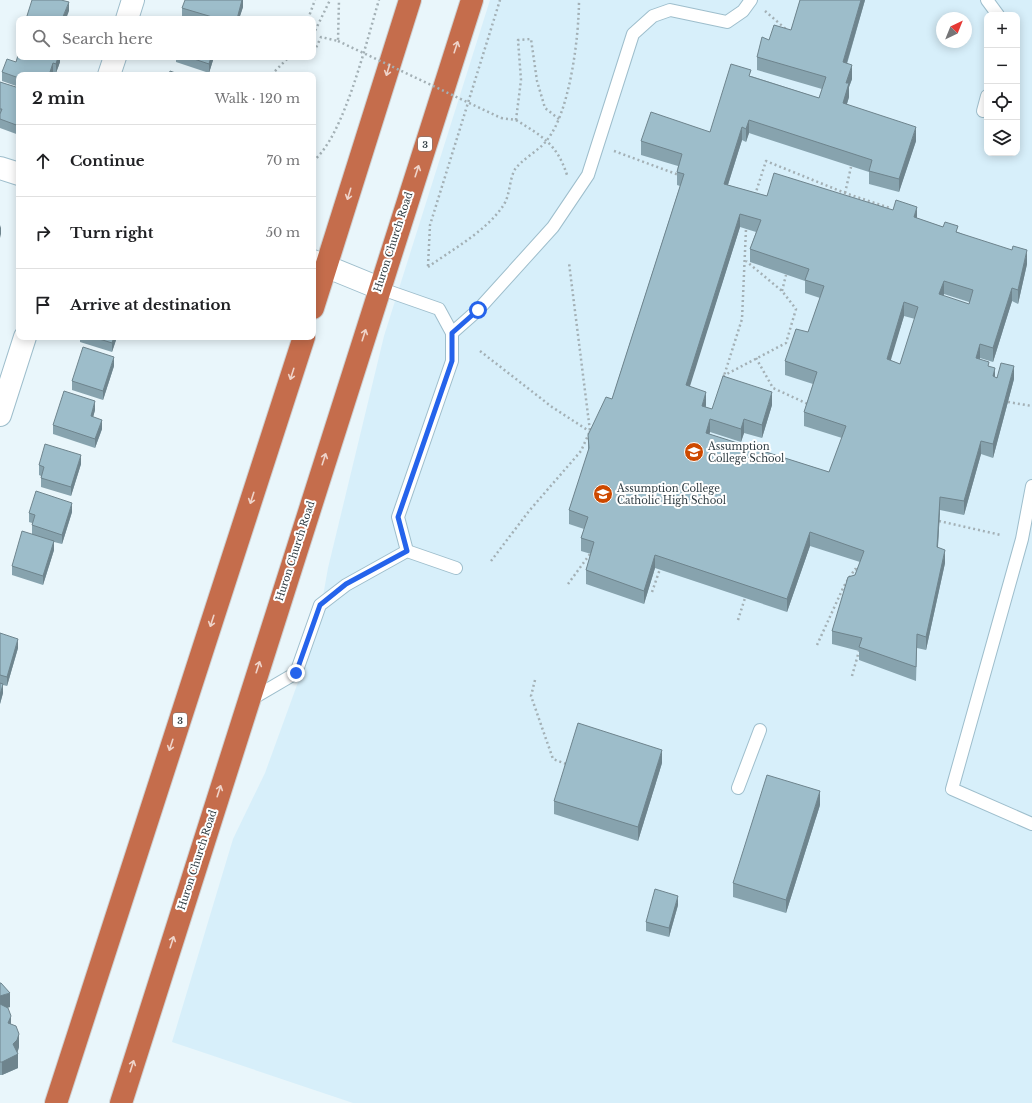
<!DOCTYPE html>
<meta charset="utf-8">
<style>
:root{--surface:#fff;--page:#f6f6f6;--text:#202124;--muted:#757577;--line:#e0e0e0}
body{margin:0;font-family:"Libre Baskerville",serif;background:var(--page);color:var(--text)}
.controls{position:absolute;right:12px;top:12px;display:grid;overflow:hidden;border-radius:8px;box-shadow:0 2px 10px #0003}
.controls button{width:36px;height:36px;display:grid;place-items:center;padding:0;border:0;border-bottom:1px solid var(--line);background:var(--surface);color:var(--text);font:20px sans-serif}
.compass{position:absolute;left:936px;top:12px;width:36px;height:36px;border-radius:50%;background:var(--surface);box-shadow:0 2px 10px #0003;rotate:43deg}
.stop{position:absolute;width:12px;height:12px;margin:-9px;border:3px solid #2563eb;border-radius:50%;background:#fff}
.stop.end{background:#2563eb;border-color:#fff;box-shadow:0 1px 4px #0008}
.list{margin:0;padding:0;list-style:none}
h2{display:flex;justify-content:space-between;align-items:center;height:52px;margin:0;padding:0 16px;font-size:17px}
h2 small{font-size:13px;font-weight:400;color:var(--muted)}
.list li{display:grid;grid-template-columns:26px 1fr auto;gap:12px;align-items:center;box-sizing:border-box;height:72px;padding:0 16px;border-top:1px solid var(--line)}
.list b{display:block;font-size:15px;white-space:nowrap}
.list em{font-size:13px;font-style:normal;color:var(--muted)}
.icon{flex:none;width:22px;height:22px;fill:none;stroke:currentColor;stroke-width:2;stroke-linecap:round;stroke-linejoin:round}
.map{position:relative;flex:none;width:1032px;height:1103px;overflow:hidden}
.search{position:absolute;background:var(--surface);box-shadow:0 2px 10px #0003;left:16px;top:16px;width:300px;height:44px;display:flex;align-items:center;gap:10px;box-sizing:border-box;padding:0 14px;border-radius:8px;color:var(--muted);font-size:15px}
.panel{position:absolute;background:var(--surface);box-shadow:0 2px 10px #0003;left:16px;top:72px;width:300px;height:268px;border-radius:8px}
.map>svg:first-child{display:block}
</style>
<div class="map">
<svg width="1032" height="1103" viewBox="0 0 1032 1103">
<rect width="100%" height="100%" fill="#e9f6fb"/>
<path fill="#d7effa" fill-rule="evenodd" d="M 490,0 L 1032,0 L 1032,1103 L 353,1103 L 172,1042 L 233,839 L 265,773 L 317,630 L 328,568 L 384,336 ZM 987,15 L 1017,15 L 1017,153 L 987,153 ZM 942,18 L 966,18 L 966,42 L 942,42 Z"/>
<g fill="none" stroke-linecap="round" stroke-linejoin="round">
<defs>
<g id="lane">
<path d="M 987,0 L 998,15"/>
<path d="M 983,111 L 987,96"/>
<path d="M 379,288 L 439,309 L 452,333 L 452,361 L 398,517 L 407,551"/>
<path d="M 452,333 L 478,310 L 553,227 L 588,175 L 633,34 L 653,16 L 670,10 L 727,22 L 743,11 L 751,0"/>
<path d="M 1032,486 L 1022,539 L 952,789 L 1032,824"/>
<path d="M 250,700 L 296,673 L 320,605 L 346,585 L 407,551 L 456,568"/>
<path d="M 738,788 L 760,730"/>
</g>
<g id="street">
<path d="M 127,19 L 133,0"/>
<path d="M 109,75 L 115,57"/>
<path d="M 0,168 L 19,174"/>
<path d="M 313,261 L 379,288"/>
<path d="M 0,415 L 25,337"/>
</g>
<g id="highway">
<path d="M 313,308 L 410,0"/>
<path d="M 56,1103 L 304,337"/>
<path d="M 121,1103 L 472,0"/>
</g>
</defs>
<use href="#lane" stroke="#9ebecc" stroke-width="14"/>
<use href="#street" stroke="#9ebecc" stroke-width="24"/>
<use href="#highway" stroke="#ced1d2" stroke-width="24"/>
<g stroke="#a3b0b5" stroke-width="2.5" stroke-dasharray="2 3" stroke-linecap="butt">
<path d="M 765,11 L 787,30"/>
<path d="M 308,19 L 315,0"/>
<path d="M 313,35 L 330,0"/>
<path d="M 313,50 L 315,50 L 321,37 L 338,41 L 339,0"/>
<path d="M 276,75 L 274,72 L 289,57"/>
<path d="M 501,118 L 516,120 L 521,80 L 518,40 L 531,39 L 537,81 L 545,108 L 559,119"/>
<path d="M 516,120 C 542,136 557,144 567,175"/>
<path d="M 614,151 L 679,175"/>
<path d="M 313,161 C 344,137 367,39 379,0"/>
<path d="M 845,193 L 851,167"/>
<path d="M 755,195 L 766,161 L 845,193 L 890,208"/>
<path d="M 428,266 L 430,225 L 500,0"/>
<path d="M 428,267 C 453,249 485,232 503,206 C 510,196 509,182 514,171 C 520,160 539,151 547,140 C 570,112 579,36 579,0"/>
<path d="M 782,291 L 786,275"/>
<path d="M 480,351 L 552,407 L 589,431"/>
<path d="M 756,358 L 773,388 L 810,405"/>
<path d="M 723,376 L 786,343 L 796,309 L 782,291 L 746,261"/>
<path d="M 723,379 L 742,319 L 746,229"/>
<path d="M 1008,402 L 1032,406"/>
<path d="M 939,521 L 1001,535"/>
<path d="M 491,561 L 529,511 L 581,451 L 590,431 L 569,263"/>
<path d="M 568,584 L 590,554"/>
<path d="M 652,592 L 660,569"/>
<path d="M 738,620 L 745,598"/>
<path d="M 817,645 L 844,586 L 855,569 L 859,570"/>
<path d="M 852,676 L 859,651"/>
<path d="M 535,680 L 531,696 L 553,759 L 569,765"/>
</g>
<use href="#lane" stroke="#fff" stroke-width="12"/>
<use href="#street" stroke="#fff" stroke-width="22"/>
<use href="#highway" stroke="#c56d4c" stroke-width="22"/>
<path stroke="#a3b0b5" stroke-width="2.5" stroke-dasharray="2 3" stroke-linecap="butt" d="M 338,41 L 501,118"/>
</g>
<g fill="#87a3ae" fill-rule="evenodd">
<path d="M 243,0 L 243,7 L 239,19 L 188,19 L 182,17 L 182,8 Z"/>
<path d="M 800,0 L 865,0 L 847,64 L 852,79 L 849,87 L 849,97 L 847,104 L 916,141 L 899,192 L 869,184 L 869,172 L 749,133 L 746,142 L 742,140 L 728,185 L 767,196 L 917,218 L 958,232 L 1027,264 L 1018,304 L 1012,301 L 993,362 L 980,358 L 980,359 L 989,367 L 995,377 L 1014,379 L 993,458 L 981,454 L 964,515 L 940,510 L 938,547 L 945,563 L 926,650 L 917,648 L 916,681 L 859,660 L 859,651 L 832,644 L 832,631 L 860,562 L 810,546 L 787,612 L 655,568 L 644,604 L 586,584 L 586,570 L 591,554 L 581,551 L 581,538 L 584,529 L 569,524 L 569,510 L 588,452 L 588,435 L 612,399 L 680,186 L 677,185 L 677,172 L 678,166 L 641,155 L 641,141 L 710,132 L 751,76 L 819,98 L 822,89 L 757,70 L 757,57 L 769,40 L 791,30 ZM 740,227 L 756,232 L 750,249 L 750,262 L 805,281 L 805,293 L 820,298 L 808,332 L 785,361 L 785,375 L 813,384 L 804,412 L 804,426 L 842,438 L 829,472 L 709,434 L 710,432 L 741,442 L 744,433 L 762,438 L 772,405 L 712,409 L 706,407 L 706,405 L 689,387 ZM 944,294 L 969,302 L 969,304 L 943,296 ZM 904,316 L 915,319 L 900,364 L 890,360 Z"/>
<path d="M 60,57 L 60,62 L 56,73 L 53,72 L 52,75 L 19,75 L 19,87 L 2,81 L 2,72 L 16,62 Z"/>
<path d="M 176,57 L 214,57 L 209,73 L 176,62 Z"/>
<path d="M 0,82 L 19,88 L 19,135 L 0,128 Z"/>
<path d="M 80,337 L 117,337 L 112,352 L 80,342 Z"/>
<path d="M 114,366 L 103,400 L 72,390 L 72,381 Z"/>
<path d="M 95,410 L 93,417 L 102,429 L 95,448 L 53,434 L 53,425 Z"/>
<path d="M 81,464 L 71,496 L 41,487 L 41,476 L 39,475 L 39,465 Z"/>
<path d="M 72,512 L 62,544 L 54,542 L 54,550 L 43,585 L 12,575 L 12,566 L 32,534 L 32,523 L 29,522 L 29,513 Z"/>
<path d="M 0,633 L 18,648 L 7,686 L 3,685 L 3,693 L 0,704 Z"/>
<path d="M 662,763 L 638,841 L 554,814 L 554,801 Z"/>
<path d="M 820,805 L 786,913 L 733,897 L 733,883 Z"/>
<path d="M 678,905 L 669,937 L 646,931 L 646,922 Z"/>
<path d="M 0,983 L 10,1007 L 7,1008 L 11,1024 L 19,1047 L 17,1053 L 18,1068 L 2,1075 L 0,1075 Z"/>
</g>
<g fill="#6e848d">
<path d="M 242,0 L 243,0 L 243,7 L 239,19 L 237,19 Z"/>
<path d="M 861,0 L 865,0 L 843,76 L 843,62 Z"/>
<path d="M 69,2 L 69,11 L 66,19 L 62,19 Z"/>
<path d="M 58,57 L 60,57 L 60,62 L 56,73 L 56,64 Z"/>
<path d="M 211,57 L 214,57 L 209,73 L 209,64 Z"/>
<path d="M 53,63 L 53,72 L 52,75 L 49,75 Z"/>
<path d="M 852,65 L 852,79 L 849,87 L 849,97 L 843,116 L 843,103 L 846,83 Z"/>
<path d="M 749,120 L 749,133 L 746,142 L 746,129 Z"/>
<path d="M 742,127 L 742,140 L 724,197 L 724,184 Z"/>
<path d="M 916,127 L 916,141 L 899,192 L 899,179 Z"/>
<path d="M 917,207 L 917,220 L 914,217 Z"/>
<path d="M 740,214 L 740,227 L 686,399 L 686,385 Z"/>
<path d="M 1,225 L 1,234 L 0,238 L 0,228 Z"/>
<path d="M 1027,250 L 1027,264 L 1018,304 L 1018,290 Z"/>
<path d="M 944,281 L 944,294 L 939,308 L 939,294 Z"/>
<path d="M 1012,288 L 1012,301 L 993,362 L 993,348 Z"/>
<path d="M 904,302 L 904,316 L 887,373 L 887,359 Z"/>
<path d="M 114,337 L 117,337 L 112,352 L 112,343 Z"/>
<path d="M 980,344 L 980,358 L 976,371 L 976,358 Z"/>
<path d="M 114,357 L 114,366 L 103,400 L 103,391 Z"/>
<path d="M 1014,366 L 1014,379 L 993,458 L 993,444 Z"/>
<path d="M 995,368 L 995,382 L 993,376 Z"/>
<path d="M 706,392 L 706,405 L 702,420 L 702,406 Z"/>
<path d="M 772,392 L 772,405 L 762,438 L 762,425 Z"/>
<path d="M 95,401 L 95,410 L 91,425 L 91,416 Z"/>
<path d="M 710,419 L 710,432 L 706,446 L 706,433 Z"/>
<path d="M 744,419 L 744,433 L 741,442 L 741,429 Z"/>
<path d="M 102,420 L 102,429 L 95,448 L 95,439 Z"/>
<path d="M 981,441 L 981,454 L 964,515 L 964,501 Z"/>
<path d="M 81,455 L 81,464 L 71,496 L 71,487 Z"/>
<path d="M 940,497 L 940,510 L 937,561 L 937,547 Z"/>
<path d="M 72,503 L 72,512 L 62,544 L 62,535 Z"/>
<path d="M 810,532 L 810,546 L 787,612 L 787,599 Z"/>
<path d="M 54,541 L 54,550 L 43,585 L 43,576 Z"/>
<path d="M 945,550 L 945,563 L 926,650 L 926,637 Z"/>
<path d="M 655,555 L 655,568 L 644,604 L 644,591 Z"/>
<path d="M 18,639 L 18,648 L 7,686 L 7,677 Z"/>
<path d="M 3,684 L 3,693 L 0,704 L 0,695 Z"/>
<path d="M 662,750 L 662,763 L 638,841 L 638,827 Z"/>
<path d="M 820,791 L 820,805 L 786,913 L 786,900 Z"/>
<path d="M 678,896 L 678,905 L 669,937 L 669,928 Z"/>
<path d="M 10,993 L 10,1007 L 0,1010 L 0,996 Z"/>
<path d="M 11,1016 L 11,1029 L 8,1023 Z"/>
<path d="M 19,1034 L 19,1047 L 17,1054 L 18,1054 L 18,1068 L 2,1075 L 2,1062 Z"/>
</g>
<g fill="#9dbdca" stroke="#6e848d" fill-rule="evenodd">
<path d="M 32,0 L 61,0 L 69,2 L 62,19 L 26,19 Z"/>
<path d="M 185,0 L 242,0 L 237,19 L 219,19 L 182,8 Z"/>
<path d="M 800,0 L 861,0 L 843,62 L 852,65 L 846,83 L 849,83 L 843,103 L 916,127 L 899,179 L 869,171 L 872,160 L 749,120 L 746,129 L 742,127 L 724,184 L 767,196 L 774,173 L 893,210 L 896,200 L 917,207 L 914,217 L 943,227 L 945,222 L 958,226 L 956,232 L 1012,250 L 1013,246 L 1027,250 L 1018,290 L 1012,288 L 993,348 L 980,344 L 976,358 L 989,362 L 988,366 L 995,368 L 993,376 L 997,378 L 1001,363 L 1014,366 L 993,444 L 981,441 L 964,501 L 940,497 L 937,547 L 945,550 L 926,637 L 917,634 L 916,667 L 859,647 L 862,638 L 832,631 L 848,577 L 855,575 L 864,551 L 810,532 L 787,599 L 655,555 L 644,591 L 586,570 L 594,542 L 581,538 L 588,517 L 569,510 L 589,448 L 588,435 L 606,397 L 612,399 L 684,174 L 677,172 L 682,154 L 641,141 L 651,112 L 710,132 L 731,64 L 751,70 L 749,76 L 819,98 L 826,77 L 757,57 L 762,37 L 769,40 L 774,25 L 791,30 ZM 740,214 L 761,220 L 750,249 L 809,269 L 805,280 L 824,286 L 808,332 L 796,329 L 785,361 L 817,372 L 804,412 L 846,426 L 829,472 L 706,433 L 710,419 L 741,429 L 744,419 L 762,425 L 772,392 L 723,376 L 712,409 L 702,406 L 706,392 L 686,385 ZM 944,281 L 973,290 L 969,304 L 939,294 ZM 904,302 L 918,307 L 900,364 L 887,359 Z"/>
<path d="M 19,52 L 19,57 L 58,57 L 56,64 L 53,63 L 49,75 L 19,75 L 19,78 L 2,72 L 7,59 L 16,62 Z"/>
<path d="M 188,57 L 211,57 L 209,64 Z"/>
<path d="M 170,71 L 181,75 L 169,75 Z"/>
<path d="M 0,82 L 19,88 L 19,126 L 0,119 L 0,114 L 2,109 L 0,109 Z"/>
<path d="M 93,337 L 114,337 L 112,343 Z"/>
<path d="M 83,347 L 114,357 L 103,391 L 72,381 Z"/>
<path d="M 64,391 L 95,401 L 91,416 L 102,420 L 95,439 L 53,425 Z"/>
<path d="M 45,444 L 81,455 L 71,487 L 41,478 L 44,467 L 39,465 Z"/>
<path d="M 36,491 L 72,503 L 62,535 L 32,525 L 35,515 L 29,513 Z"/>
<path d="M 22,531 L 54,541 L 43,576 L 12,566 Z"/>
<path d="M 0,633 L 18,639 L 7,677 L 0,675 Z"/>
<path d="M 0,683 L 3,684 L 0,695 Z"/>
<path d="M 578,723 L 662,750 L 638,827 L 554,801 Z"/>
<path d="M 767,775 L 820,791 L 786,900 L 733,883 Z"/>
<path d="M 655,889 L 678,896 L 669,928 L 646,922 Z"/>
<path d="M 0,983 L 1,983 L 10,993 L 0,996 Z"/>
<path d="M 0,1004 L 8,1008 L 11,1016 L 8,1023 L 16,1026 L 19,1034 L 17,1040 L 13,1044 L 18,1054 L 2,1062 L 0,1062 Z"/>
</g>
<defs><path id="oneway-shaft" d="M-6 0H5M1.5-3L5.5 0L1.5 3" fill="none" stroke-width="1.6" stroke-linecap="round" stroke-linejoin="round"/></defs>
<g stroke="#eed3c9">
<use href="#oneway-shaft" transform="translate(456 47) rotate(-72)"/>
<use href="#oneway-shaft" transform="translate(388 70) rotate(107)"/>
<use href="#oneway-shaft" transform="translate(417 171) rotate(-72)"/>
<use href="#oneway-shaft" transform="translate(349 194) rotate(107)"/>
<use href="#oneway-shaft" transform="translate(364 335) rotate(-72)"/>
<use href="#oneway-shaft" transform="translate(292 374) rotate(108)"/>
<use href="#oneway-shaft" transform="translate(324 459) rotate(-72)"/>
<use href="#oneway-shaft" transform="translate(252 498) rotate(108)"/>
<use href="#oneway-shaft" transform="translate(212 621) rotate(108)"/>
<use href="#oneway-shaft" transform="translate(258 667) rotate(-72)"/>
<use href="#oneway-shaft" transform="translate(171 745) rotate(108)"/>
<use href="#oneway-shaft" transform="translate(219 791) rotate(-72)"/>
<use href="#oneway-shaft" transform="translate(172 942) rotate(-72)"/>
<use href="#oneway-shaft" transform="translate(132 1066) rotate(-72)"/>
</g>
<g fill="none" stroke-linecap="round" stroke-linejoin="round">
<path stroke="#2563eb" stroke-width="5" d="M 296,673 L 320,605 L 346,584 L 407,551 L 398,517 L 452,361 L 452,333 L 478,310"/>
</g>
<defs>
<symbol id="school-disc" viewBox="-11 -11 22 22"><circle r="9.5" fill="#cd4900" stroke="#fff"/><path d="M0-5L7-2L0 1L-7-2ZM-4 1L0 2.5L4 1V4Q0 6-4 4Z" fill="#fff"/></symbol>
</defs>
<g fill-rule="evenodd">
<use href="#school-disc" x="683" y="441" width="22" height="22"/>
<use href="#school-disc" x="592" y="483" width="22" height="22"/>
</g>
<g text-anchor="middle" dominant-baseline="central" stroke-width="4" stroke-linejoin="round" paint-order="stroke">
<g fill="#fff" stroke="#6f787c" stroke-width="1">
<rect x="418" y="137" width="14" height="14" rx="3"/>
<rect x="173" y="713" width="14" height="14" rx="3"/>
</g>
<g font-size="9" font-weight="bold" fill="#313e44">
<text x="425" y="144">3</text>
<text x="180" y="720">3</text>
</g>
<g font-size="10" fill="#313e44" stroke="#fff">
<text transform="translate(393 242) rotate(-72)">Huron Church Road</text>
<text transform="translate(295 551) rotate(-72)">Huron Church Road</text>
<text transform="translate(197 860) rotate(-72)">Huron Church Road</text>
</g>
<g font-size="10" fill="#313e44" stroke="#fff" text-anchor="start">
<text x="708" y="446">Assumption<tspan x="708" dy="12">College School</tspan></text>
<text x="617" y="488">Assumption College<tspan x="617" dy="12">Catholic High School</tspan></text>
</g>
</g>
</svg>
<div class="controls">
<button>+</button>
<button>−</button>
<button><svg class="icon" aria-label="locate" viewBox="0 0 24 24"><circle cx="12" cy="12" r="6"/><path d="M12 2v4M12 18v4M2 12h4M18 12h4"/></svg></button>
<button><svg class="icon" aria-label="layers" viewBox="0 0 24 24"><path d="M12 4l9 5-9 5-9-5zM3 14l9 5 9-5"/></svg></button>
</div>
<svg class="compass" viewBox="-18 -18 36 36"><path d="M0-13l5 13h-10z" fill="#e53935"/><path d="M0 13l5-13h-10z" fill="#757577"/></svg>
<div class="stop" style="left:478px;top:310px"></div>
<div class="stop end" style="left:296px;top:673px"></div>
<div class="search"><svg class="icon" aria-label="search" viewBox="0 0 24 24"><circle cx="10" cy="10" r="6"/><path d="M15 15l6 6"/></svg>Search here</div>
<section class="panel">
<h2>2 min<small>Walk · 120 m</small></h2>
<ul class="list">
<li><svg class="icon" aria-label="ahead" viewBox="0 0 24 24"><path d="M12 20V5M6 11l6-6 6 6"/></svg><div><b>Continue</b></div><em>70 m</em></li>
<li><svg class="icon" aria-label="right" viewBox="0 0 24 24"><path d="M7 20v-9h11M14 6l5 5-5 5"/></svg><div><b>Turn right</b></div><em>50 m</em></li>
<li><svg class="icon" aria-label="arrive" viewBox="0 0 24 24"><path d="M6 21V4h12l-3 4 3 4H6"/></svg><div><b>Arrive at destination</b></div></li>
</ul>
</section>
</div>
